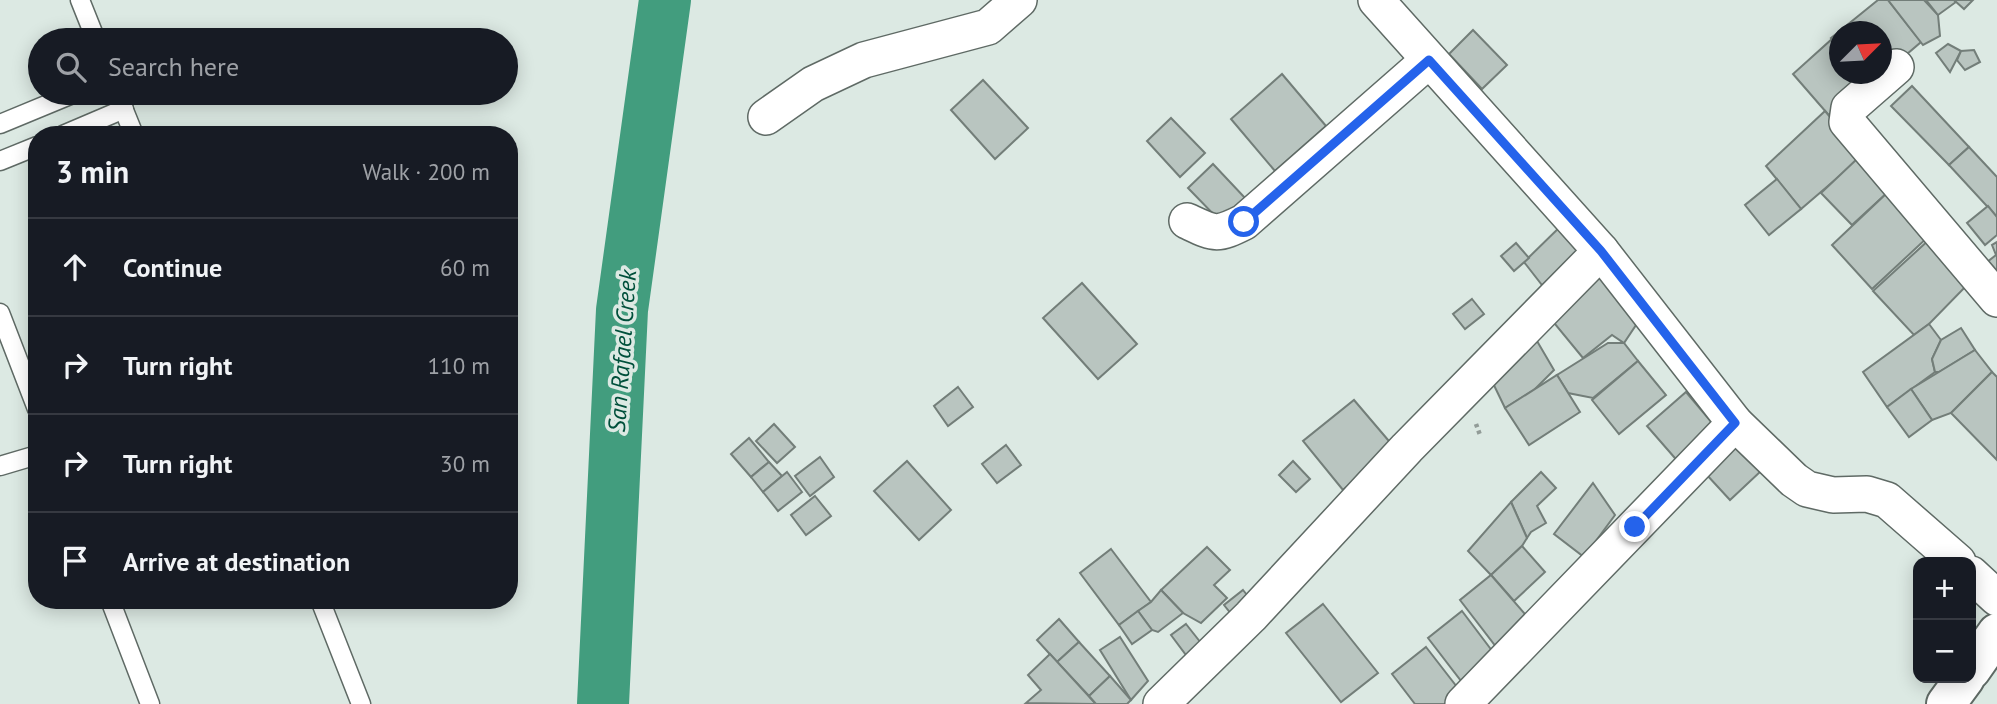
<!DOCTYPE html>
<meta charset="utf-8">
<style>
:root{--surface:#171b24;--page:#20242c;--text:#f1f3f6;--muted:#9ea1a6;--line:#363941}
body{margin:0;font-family:"PT Sans",sans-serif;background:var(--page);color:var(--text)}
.controls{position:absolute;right:21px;bottom:21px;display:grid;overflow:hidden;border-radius:14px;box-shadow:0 4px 18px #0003}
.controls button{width:63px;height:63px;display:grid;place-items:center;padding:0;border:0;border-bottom:2px solid var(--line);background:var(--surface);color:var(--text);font:35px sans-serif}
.compass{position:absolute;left:1829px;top:21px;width:63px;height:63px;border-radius:50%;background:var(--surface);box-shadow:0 4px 18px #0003;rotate:66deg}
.stop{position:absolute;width:21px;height:21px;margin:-16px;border:5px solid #2563eb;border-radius:50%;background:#fff}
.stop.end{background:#2563eb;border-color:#fff;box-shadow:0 2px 7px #0008}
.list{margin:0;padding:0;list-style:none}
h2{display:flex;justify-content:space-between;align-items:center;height:91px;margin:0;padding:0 28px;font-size:30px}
h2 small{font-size:23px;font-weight:400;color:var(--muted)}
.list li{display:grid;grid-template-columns:46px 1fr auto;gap:21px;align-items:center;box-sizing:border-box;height:98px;padding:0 28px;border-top:2px solid var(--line)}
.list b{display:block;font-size:26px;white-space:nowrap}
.list em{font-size:23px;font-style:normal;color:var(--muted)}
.icon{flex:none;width:38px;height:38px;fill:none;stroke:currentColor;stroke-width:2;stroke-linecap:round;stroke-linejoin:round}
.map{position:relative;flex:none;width:1997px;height:704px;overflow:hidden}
.search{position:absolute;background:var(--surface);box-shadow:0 4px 18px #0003;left:28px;top:28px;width:490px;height:77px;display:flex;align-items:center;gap:18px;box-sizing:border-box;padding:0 24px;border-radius:38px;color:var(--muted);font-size:26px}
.panel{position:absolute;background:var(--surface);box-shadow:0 4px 18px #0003;left:28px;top:126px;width:490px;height:483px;border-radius:28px}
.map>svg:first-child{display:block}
</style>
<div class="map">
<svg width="1997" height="704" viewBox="0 0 1997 704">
<rect width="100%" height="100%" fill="#dce9e3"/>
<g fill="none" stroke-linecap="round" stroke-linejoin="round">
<path stroke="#429d7e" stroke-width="52" d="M 603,704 L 622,310 L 665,0"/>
</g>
<g fill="#b9c5c0" stroke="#737e79" stroke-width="2">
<path d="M 1878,0 L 1888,0 L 1921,42 L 1872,84 L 1882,74 L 1882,32 L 1840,32 L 1840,47 L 1831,38 Z"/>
<path d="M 1888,0 L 1924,0 L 1938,15 L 1940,36 L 1923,45 Z"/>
<path d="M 1926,0 L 1954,0 L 1956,2 L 1938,15 Z"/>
<path d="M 1954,0 L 1973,0 L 1964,9 Z"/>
<path d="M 1473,30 L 1507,65 L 1482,89 L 1449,54 Z"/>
<path d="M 1832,39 L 1840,47 L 1840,74 L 1863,74 L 1833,120 L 1793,74 Z"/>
<path d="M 1948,44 L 1961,51 L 1950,72 L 1936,53 Z"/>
<path d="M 1974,50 L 1980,62 L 1965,70 L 1957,60 L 1961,51 Z"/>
<path d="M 1282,74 L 1326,126 L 1275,171 L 1231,119 Z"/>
<path d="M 983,80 L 1028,128 L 995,159 L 951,110 Z"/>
<path d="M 1912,86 L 1969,147 L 1949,165 L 1891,106 Z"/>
<path d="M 1825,111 L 1863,156 L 1801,209 L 1766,166 Z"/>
<path d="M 1171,118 L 1205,153 L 1180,177 L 1147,141 Z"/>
<path d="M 1969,147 L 1997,177 L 1997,217 L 1949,165 Z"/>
<path d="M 1857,159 L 1888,192 L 1852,225 L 1821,193 Z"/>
<path d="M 1213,164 L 1246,199 L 1222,223 L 1188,188 Z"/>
<path d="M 1777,179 L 1801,209 L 1769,235 L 1745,205 Z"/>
<path d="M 1888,192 L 1929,236 L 1872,289 L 1832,245 Z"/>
<path d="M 1988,206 L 1997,217 L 1997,235 L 1985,245 L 1967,223 Z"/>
<path d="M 1566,221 L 1595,254 L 1549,294 L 1524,262 Z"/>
<path d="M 1931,238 L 1971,281 L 1929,324 L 1914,335 L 1873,291 Z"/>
<path d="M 1997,242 L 1997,295 L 1977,270 L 1996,255 L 1992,245 Z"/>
<path d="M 1516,243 L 1529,258 L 1514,271 L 1501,256 Z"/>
<path d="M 1604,274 L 1640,319 L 1624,343 L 1612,335 L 1583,358 L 1550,318 Z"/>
<path d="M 1082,283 L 1137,344 L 1098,379 L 1043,318 Z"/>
<path d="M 1472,299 L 1484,314 L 1465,329 L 1453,314 Z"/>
<path d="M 1929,324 L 1941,340 L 1932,359 L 1935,372 L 1887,407 L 1863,372 Z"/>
<path d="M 1961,328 L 1975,350 L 1939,372 L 1935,372 L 1932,359 L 1941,340 Z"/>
<path d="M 1537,341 L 1554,370 L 1534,390 L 1505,408 L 1490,377 Z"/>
<path d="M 1608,343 L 1624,343 L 1638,361 L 1593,398 L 1568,393 L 1557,375 Z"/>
<path d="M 1975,350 L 1992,372 L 1951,413 L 1932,420 L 1911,389 Z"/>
<path d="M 1638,361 L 1666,395 L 1619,434 L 1592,400 Z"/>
<path d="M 1992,372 L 1997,377 L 1997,460 L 1951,413 Z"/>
<path d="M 1557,375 L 1580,412 L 1529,445 L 1505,408 Z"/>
<path d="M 958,387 L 973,407 L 948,426 L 934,406 Z"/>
<path d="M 1911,389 L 1932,420 L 1909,437 L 1887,407 Z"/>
<path d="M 1686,392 L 1719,431 L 1681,465 L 1647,426 Z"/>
<path d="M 1354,400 L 1394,447 L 1343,490 L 1303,441 Z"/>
<path d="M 774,424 L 795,447 L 777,463 L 756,441 Z"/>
<path d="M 749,438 L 769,462 L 751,477 L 731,454 Z"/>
<path d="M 1006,445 L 1021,465 L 997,483 L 982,464 Z"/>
<path d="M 1737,446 L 1761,471 L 1730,500 L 1706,474 Z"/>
<path d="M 820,457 L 834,477 L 810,496 L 795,476 Z"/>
<path d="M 907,461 L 951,510 L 919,540 L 874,491 Z"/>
<path d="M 1293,461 L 1310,479 L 1296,492 L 1279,475 Z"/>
<path d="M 769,462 L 782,476 L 763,492 L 751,477 Z"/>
<path d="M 787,472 L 802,492 L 778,511 L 763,492 Z"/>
<path d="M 1541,472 L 1556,488 L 1537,506 L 1546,523 L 1531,532 L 1527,538 L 1511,502 Z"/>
<path d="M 1593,483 L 1615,515 L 1584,557 L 1554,534 Z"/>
<path d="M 815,496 L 831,516 L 806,535 L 791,515 Z"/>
<path d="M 1511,502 L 1527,538 L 1522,546 L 1491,575 L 1468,551 Z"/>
<path d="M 1522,546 L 1545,572 L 1514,601 L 1491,575 Z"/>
<path d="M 1207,547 L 1230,570 L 1214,585 L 1227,598 L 1201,623 L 1183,613 L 1161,590 Z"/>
<path d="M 1111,549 L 1151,602 L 1119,625 L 1080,573 Z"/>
<path d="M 1491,575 L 1531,621 L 1497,648 L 1460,600 Z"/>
<path d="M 1161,590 L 1183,613 L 1158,632 L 1152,630 L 1138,611 L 1151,602 Z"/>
<path d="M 1243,590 L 1255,605 L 1236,620 L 1224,605 Z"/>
<path d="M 1323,604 L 1378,673 L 1341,702 L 1286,633 Z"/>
<path d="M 1138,611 L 1152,630 L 1132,644 L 1119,625 Z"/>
<path d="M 1462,611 L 1499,660 L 1465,686 L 1428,638 Z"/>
<path d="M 1059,619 L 1079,642 L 1057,662 L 1037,640 Z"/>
<path d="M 1186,624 L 1201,643 L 1186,655 L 1171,635 Z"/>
<path d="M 1120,637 L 1148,681 L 1131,700 L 1100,650 Z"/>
<path d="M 1079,642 L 1110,676 L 1089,696 L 1057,662 Z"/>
<path d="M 1426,647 L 1464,696 L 1453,704 L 1415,704 L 1392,674 Z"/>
<path d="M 1050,654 L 1095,703 L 1094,704 L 1026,703 L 1041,690 L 1028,675 Z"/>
<path d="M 1110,676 L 1131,700 L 1127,704 L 1096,704 L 1089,696 Z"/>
</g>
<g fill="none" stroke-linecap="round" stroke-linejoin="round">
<defs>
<g id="lane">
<path d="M 80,0 L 96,40"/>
<path d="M 117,93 L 134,135"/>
<path d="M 0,124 L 75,93"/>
<path d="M 63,135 L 124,109"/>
<path d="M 0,161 L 37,146"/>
<path d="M 0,313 L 37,409"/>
<path d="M 0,466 L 37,455"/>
<path d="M 110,600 L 150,704"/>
<path d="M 320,600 L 361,704"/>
</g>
<g id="street">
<path d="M 1376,0 L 1601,251 L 1735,423 L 1794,480 L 1807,489 L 1833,495 L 1867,494 L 1887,500 L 1958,562"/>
<path d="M 1896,67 L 1849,108 L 1847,122 L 1997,299"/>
<path d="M 766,117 L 813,84 L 864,60 L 988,27 L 1019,0"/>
<path d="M 1187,221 C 1215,234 1216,236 1244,222 L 1429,60"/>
<path d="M 1971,574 L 1997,598"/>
<path d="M 1161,704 L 1251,616 L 1407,448 L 1601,251"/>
<path d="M 1463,704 L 1735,423"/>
</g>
<g id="secondary">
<path d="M 1971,670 L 1997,633"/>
<path d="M 1946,704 L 1965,678"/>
</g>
</defs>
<use href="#lane" stroke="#5f6a65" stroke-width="21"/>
<use href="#street" stroke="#5f6a65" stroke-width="38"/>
<use href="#secondary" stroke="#5f6a65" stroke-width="42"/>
<path stroke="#929c98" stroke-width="4.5" stroke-dasharray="3.5 3.5" stroke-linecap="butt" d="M 1476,424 L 1480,435"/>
<use href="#lane" stroke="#fff" stroke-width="18"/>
<use href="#street" stroke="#fff" stroke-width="35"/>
<use href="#secondary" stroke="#fff" stroke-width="38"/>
</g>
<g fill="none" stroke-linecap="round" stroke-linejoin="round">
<path stroke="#2563eb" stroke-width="9" d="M 1244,222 L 1429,60 L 1601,251 L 1735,423 L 1635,527"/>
</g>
<g text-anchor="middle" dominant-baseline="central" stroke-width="7" stroke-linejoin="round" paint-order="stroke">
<g font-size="24" font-style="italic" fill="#00503b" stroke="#dce9e3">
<text transform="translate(622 351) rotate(-86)">San Rafael Creek</text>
</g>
</g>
</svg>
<div class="controls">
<button>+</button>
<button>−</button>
</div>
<svg class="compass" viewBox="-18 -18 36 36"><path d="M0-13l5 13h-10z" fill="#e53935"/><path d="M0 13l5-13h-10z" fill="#9ea1a6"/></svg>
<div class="stop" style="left:1244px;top:222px"></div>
<div class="stop end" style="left:1635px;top:527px"></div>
<div class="search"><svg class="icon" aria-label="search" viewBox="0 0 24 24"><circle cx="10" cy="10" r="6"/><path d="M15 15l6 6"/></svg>Search here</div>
<section class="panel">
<h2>3 min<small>Walk · 200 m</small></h2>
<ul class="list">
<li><svg class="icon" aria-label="ahead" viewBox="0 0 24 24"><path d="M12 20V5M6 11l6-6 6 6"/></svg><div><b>Continue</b></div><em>60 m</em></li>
<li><svg class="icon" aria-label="right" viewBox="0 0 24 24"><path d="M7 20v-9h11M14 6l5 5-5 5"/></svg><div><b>Turn right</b></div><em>110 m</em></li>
<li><svg class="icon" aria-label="right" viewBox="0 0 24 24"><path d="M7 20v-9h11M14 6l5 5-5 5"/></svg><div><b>Turn right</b></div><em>30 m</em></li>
<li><svg class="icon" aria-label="arrive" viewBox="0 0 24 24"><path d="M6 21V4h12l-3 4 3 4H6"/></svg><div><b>Arrive at destination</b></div></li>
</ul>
</section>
</div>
